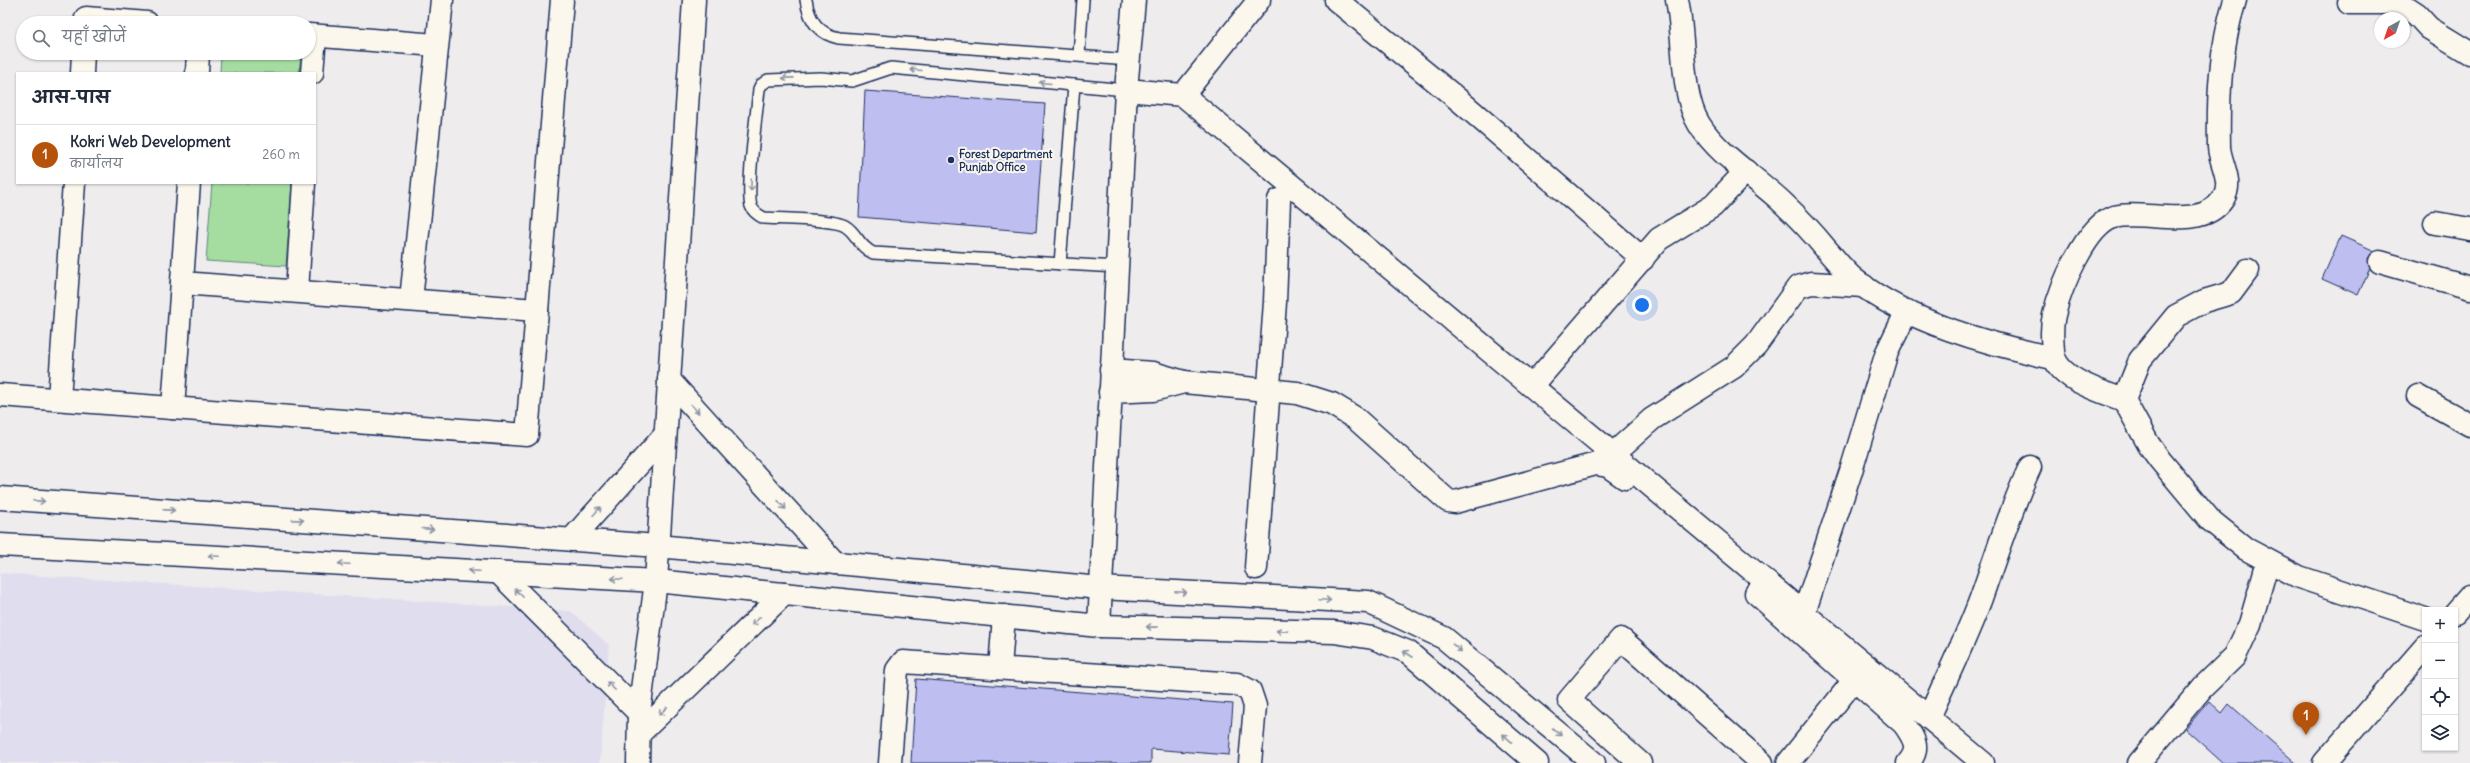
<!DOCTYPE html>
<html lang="hi">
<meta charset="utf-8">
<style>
:root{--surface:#fff;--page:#f6f6f7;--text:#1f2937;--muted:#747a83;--line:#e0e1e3;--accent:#b45309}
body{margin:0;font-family:Delius,"Playpen Sans Deva",sans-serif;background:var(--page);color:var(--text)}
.controls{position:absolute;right:12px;bottom:12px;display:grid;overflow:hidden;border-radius:0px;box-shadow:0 1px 3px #0004}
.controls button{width:36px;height:36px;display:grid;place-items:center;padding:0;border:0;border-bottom:1px solid var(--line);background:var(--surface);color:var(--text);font:20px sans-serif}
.compass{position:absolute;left:2374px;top:12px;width:36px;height:36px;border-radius:50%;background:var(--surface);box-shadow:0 1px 3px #0004;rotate:220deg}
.you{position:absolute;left:1642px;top:305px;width:14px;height:14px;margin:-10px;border:3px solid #fff;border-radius:50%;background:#1a73e8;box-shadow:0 0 0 6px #1a73e833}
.badge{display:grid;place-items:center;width:26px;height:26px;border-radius:50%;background:var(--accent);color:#fff;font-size:13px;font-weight:700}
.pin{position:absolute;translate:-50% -33px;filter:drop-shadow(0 1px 2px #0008)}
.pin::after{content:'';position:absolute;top:21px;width:14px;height:12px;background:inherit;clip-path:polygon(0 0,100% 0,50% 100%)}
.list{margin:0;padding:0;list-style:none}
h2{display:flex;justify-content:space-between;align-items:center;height:52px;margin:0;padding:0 16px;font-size:17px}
h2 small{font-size:13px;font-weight:400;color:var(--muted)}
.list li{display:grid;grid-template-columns:26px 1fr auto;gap:12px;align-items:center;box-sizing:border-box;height:60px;padding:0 16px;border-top:1px solid var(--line)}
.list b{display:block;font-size:15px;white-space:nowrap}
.list p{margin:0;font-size:13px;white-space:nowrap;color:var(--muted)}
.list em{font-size:13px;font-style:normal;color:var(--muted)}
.icon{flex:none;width:22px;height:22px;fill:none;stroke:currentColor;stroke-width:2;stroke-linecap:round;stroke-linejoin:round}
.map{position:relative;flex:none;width:2470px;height:763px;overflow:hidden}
.search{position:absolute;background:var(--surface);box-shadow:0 1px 3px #0004;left:16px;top:16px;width:300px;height:44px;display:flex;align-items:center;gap:10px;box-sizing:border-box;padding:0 14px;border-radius:22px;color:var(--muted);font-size:15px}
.panel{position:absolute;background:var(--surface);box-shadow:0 1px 3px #0004;left:16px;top:72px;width:300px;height:112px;border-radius:0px}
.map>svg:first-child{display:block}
</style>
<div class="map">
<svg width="2470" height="763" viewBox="0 0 2470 763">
<rect width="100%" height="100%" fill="#efeced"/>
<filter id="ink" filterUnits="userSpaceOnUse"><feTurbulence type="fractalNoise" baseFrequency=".025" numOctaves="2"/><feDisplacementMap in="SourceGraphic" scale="8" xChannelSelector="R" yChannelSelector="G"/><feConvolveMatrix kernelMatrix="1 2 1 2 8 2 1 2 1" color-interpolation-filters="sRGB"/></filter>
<g filter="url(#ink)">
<path fill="#e0deee" d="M 0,573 L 571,611 L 609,645 L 600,763 L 0,763 Z"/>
<g fill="#a5dca0" stroke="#60867f">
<path d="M 221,53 L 301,53 L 299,73 L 220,73 Z"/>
<path d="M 212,183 L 292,183 L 286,266 L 206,261 Z"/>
</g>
<g fill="#bebef0" stroke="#1b2f5e">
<path d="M 865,91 L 1045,104 L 1036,232 L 859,217 Z"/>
<path d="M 2341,236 L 2375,251 L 2368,258 L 2370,268 L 2358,295 L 2322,279 Z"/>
<path d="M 916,679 L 1233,704 L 1229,755 L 1151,749 L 1151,763 L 911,763 Z"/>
<path d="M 2209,701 L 2222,713 L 2229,704 L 2296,763 L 2223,763 L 2185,729 Z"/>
</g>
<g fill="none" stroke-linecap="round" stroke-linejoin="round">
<defs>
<g id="service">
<path d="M 806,0 C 809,20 818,34 839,38 L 1129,60"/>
<path d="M 1079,55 L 1083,0"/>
<path d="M 1060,264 L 1074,85"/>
<path d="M 1117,267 L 873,253 C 858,246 857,233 845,226 C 833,219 781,219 764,218 C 758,215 753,212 751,206 C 746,190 757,111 759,89 L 761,85 L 768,80 L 821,78 L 852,81 L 891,68 L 1126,90"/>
</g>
<g id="minor">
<path d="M 1336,0 L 1460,101 L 1643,259"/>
<path d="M 1677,0 C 1685,36 1680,93 1699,124 C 1719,156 1756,177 1783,203 C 1798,217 1813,233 1826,249 C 1836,260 1844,271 1855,280 C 1908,322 1988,344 2053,358"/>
<path d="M 2235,0 C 2220,48 2218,97 2219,147 C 2220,164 2234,181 2223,199 C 2201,232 2145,209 2114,217 C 2086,225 2060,289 2054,315 C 2051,327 2052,339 2053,351 C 2054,378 2102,392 2124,400 L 2140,360 L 2176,316 L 2204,301 L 2231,293 L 2248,270"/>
<path d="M 2349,3 L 2387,3 L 2402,5 L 2417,15 L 2429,28 L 2470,53"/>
<path d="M 86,18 L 147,23"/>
<path d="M 309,35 L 436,45"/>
<path d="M 82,73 L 83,53"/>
<path d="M 197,73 L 198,53"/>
<path d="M 312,73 L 315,36"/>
<path d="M 1126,90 L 1183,95 L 1983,763"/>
<path d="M 1183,95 L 1259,0"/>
<path d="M 2435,223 L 2470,229"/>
<path d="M 2380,262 L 2470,288"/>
<path d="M 182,283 L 537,310"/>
<path d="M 297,291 L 304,183"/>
<path d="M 411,300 L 442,0"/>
<path d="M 1111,370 L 1153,373 L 1184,382"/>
<path d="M 1532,386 L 1659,239 L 1713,206 L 1746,171"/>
<path d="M 1110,392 L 1153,390 L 1184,382 L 1297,393 L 1332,404 L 1355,418 L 1448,501 L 1455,502 L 1596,464 L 1608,466 L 1625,478"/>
<path d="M 0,395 L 527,435 L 562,0"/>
<path d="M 2418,396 L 2470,425"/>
<path d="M 59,399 L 74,183"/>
<path d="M 2124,400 L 2149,445 L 2160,460 L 2210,520 L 2246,549 L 2299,577 L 2425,619"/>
<path d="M 173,408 L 189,183"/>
<path d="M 1613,454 L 1652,419 L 1734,367 L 1756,345 L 1798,287 L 1811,283 L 1864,286"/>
<path d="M 1256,568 L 1275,302 L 1279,200"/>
<path d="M 1756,593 L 1904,724 C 1914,738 1921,749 1908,763"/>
<path d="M 1804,613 L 1851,471 L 1887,352 L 1907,311"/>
<path d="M 2455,613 L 2470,596"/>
<path d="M 1099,626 L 1126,90 L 1134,0"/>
<path d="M 1000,668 L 1004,616"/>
<path d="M 1929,718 C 1946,678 1966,639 1981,598 C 1997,553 2010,510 2030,467"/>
<path d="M 890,763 L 897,670 L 903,662 L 1237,684 L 1250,691 L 1255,706 L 1250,763"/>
<path d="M 1640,763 L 1569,700 L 1621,639 L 1762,763"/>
<path d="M 1788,763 L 1855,679"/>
<path d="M 2139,763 L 2203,687 L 2235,656 L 2250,624 L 2268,561"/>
<path d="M 2324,763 L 2425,647"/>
</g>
<g id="secondary">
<path d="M 669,380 L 835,563"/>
<path d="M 0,498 L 658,546 L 1100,588 L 1368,602 L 1444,638 L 1594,763"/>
<path d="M 571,540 L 665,435"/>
<path d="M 0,545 L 656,581 L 1099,626 L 1334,632 L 1373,638 L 1408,652 L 1537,763"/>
<path d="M 498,572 L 639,713"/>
<path d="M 640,733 L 784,594"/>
<path d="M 638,763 L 639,713 L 656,581 L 694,0"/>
</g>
</defs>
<use href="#service" stroke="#1b2f5e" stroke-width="14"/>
<use href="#minor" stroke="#1b2f5e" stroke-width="25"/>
<use href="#secondary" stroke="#1b2f5e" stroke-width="25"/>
<use href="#service" stroke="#fbf7ec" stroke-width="11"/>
<use href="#minor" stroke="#fbf7ec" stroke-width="22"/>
<use href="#secondary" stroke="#fbf7ec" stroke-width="22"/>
</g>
<defs><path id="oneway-shaft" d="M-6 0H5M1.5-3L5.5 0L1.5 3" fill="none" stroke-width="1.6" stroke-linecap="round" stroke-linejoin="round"/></defs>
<g stroke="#8b93a5">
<use href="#oneway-shaft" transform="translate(916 70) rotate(-175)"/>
<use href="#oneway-shaft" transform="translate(788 78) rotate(179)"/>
<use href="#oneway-shaft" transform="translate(1045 83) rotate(-175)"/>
<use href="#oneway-shaft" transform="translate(751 185) rotate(93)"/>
<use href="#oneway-shaft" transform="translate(695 409) rotate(48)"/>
<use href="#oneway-shaft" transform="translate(39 501) rotate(4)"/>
<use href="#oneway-shaft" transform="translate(782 505) rotate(48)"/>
<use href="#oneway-shaft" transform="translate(169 510) rotate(4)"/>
<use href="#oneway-shaft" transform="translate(597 511) rotate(-48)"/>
<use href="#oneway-shaft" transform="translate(298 520) rotate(4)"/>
<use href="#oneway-shaft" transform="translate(428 529) rotate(4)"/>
<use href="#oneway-shaft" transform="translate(214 556) rotate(-177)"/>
<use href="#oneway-shaft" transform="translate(344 564) rotate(-177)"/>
<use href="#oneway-shaft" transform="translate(474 571) rotate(-177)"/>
<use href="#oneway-shaft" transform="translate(617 579) rotate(-177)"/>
<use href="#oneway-shaft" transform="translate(1181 592) rotate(3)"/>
<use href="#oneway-shaft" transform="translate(519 593) rotate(-135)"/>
<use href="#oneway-shaft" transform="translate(1325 600) rotate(3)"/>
<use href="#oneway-shaft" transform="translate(756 621) rotate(136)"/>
<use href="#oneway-shaft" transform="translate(1152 627) rotate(-179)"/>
<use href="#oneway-shaft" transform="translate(1282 631) rotate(-178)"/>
<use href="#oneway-shaft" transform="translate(1457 648) rotate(40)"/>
<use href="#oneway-shaft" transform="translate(1408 654) rotate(-147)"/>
<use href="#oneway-shaft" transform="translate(611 686) rotate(-135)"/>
<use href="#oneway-shaft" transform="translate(663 711) rotate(136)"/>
<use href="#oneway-shaft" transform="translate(1557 732) rotate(40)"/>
<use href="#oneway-shaft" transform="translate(1507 738) rotate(-139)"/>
</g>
</g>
<circle fill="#1b2f5e" stroke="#fbf7ec" stroke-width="1.5" cx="951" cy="160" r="4"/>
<g text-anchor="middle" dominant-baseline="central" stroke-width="4" stroke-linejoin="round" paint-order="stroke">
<g font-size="11" font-weight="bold" fill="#1b2f5e" stroke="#fbf7ec" text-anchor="start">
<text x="959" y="154">Forest Department<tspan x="959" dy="13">Punjab Office</tspan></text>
</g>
</g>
</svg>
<div class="controls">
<button>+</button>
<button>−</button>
<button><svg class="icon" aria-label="locate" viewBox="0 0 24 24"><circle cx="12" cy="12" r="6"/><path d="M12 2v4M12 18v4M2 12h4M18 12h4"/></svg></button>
<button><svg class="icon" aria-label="layers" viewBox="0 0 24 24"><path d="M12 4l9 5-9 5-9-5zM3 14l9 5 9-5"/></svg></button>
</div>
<svg class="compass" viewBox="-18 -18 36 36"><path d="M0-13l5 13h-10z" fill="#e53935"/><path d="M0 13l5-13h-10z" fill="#747a83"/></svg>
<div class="you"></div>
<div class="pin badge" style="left:2306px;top:735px">1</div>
<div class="search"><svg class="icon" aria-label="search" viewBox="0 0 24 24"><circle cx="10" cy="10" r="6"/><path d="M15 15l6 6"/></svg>यहाँ खोजें</div>
<section class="panel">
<h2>आस-पास<small></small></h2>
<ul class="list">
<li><span class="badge">1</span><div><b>Kokri Web Development</b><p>कार्यालय</p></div><em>260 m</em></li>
</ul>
</section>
</div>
